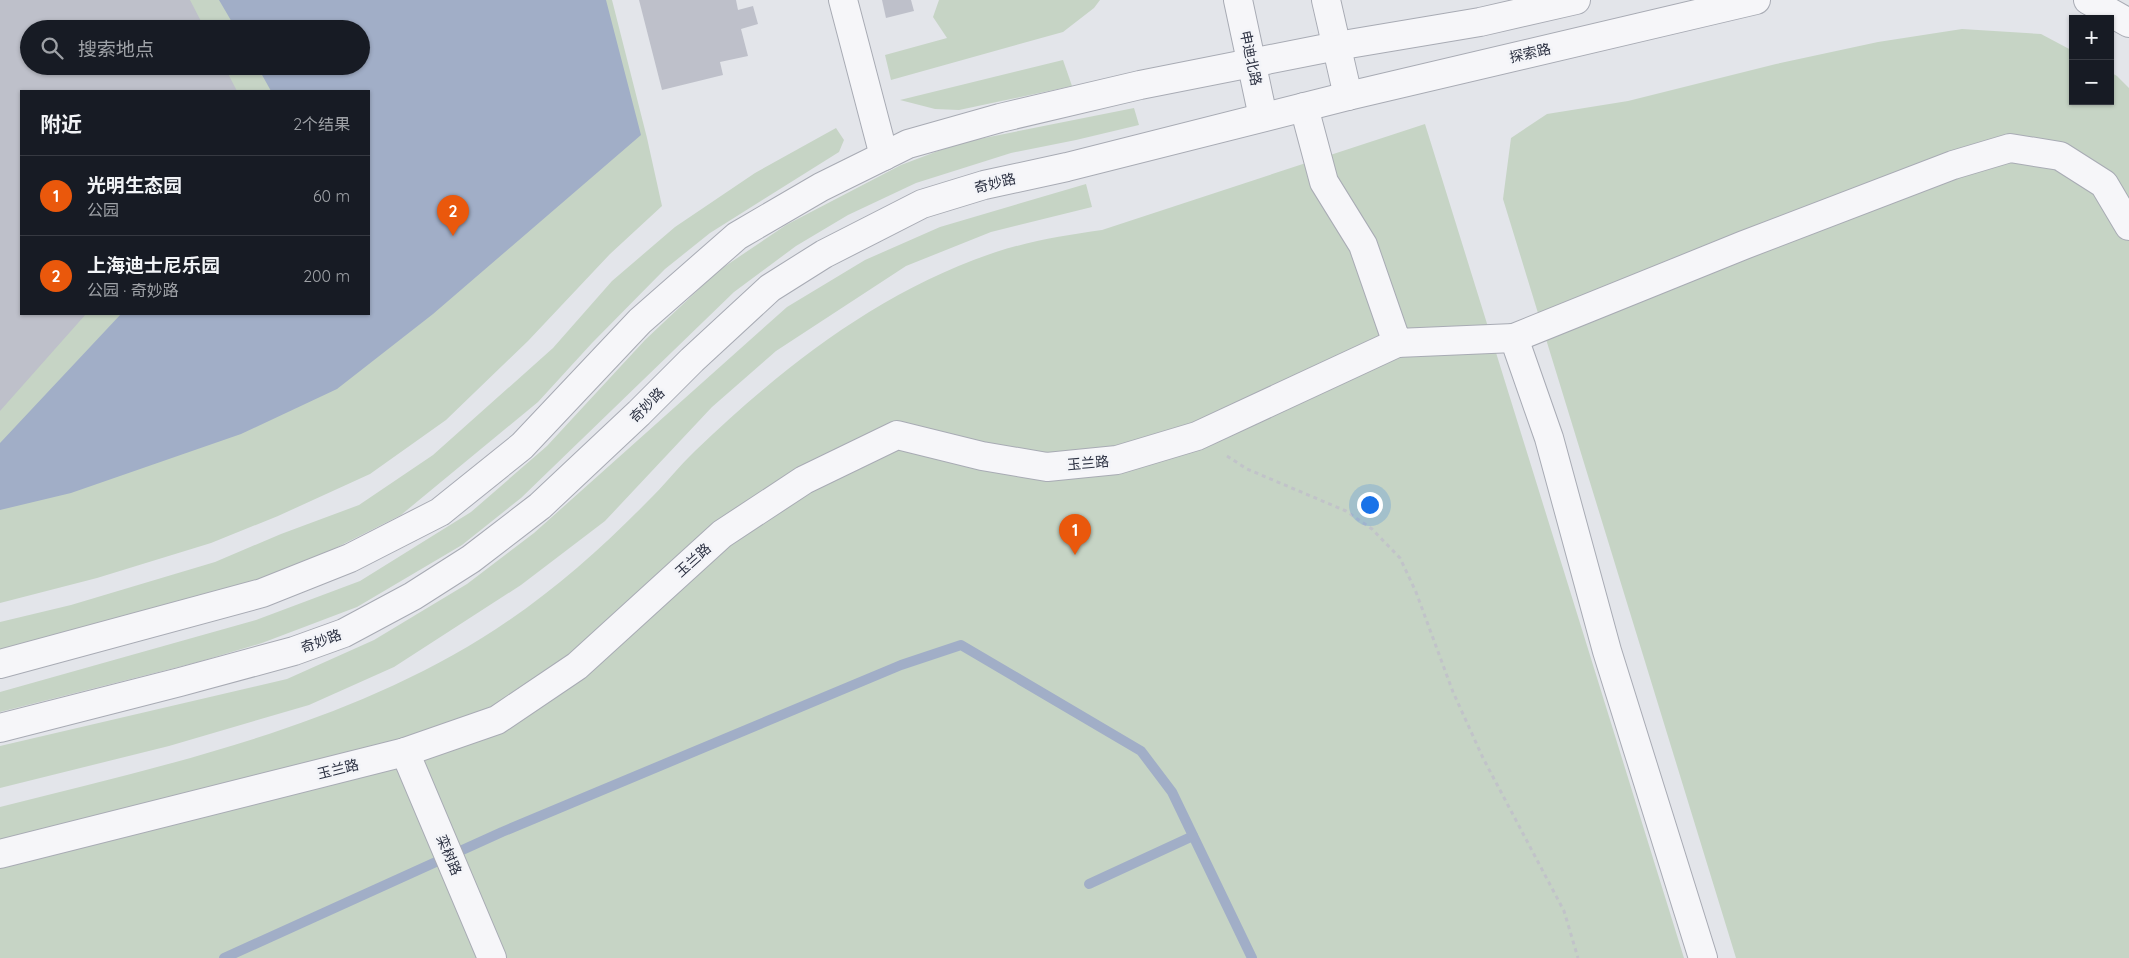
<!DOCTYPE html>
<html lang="zh">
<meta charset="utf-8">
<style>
:root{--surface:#171b24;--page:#242831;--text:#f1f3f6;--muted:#9ea1a6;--line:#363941;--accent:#ea580c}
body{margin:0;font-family:Quicksand,"Noto Sans SC",sans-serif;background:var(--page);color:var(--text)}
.controls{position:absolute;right:15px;top:15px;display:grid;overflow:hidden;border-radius:0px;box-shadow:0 1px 4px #0004}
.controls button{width:45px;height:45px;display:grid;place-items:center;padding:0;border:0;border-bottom:1px solid var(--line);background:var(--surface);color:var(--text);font:25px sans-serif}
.you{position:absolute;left:1369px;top:504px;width:18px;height:18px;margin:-12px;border:4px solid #fff;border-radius:50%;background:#1a73e8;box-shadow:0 0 0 8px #1a73e833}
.badge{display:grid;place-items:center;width:32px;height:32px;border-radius:50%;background:var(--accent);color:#fff;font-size:16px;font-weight:700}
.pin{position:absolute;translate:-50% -41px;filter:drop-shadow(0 1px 2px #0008)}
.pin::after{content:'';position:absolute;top:26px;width:18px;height:15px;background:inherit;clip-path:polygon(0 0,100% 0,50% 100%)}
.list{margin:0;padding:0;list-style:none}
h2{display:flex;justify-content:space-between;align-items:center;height:65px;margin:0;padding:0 20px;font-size:21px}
h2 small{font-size:16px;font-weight:400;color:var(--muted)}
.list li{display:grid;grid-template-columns:32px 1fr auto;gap:15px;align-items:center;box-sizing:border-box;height:80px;padding:0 20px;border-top:1px solid var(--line)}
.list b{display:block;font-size:19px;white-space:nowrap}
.list p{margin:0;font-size:16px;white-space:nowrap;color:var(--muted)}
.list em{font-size:16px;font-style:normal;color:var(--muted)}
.icon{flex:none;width:28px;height:28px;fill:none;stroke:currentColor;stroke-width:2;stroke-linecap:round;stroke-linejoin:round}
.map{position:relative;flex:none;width:2129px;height:958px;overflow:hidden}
.search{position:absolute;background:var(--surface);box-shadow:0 1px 4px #0004;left:20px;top:20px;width:350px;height:55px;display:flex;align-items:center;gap:12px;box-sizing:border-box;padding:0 18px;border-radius:28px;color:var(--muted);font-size:19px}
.panel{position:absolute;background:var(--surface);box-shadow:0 1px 4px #0004;left:20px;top:90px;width:350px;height:225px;border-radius:0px}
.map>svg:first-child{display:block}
</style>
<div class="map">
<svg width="2129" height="958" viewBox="0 0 2129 958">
<rect width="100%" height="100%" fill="#e3e5ea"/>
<g fill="#c6d4c5" fill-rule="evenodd">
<path d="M 0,0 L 612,0 L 647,138 L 662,206 L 610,254 L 528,341 L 446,420 L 370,474 L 278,516 L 211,543 L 97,578 L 0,603 ZM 29,29 L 361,29 L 361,66 L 29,66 ZM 21,91 L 369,91 L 369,314 L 21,314 Z"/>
<path d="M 939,0 L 1100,0 L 1094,8 L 1063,32 L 891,80 L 885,55 L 947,38 L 933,17 Z"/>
<path d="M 1962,29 L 2041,34 L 2073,51 L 2073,101 L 2110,101 L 2110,72 L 2117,76 L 2129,88 L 2129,958 L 1736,958 L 1503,199 L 1511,138 L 1547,114 L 1628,101 L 1776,64 L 1878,42 Z"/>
<path d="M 1063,60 L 1072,86 L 959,110 L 935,109 L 900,100 Z"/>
<path d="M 1134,108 L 1139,125 L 1076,140 L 1011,153 L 916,183 L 848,215 L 796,246 L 734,292 L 521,498 L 462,545 L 357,607 L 262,643 L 198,662 L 0,712 L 0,692 L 256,620 L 360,581 L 471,512 L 547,446 L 645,340 L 718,271 L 786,225 L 901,165 L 959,143 Z"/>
<path d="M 1425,124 L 1684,958 L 0,958 L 0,807 C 170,764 347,726 496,629 C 551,593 601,549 647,502 C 664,486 678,467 695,451 C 783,367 879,291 996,252 C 1030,241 1066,235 1102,230 Z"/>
<path d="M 836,128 L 844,140 L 839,152 L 710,233 L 665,269 L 592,343 L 538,402 L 401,515 L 284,574 L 0,657 L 0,622 L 71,605 L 215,562 L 281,534 L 359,505 L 433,455 L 553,348 L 612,281 L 675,227 L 755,173 Z"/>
<path d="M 1086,184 L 1092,207 L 991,232 L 906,266 L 776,351 L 712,407 L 605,521 L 521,585 L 394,667 L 309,705 L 169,746 L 0,788 L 0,746 L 287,679 L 374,640 L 467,584 L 534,533 L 787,307 L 865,260 L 940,227 Z"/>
</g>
<path fill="#a1aec7" d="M 219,0 L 606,0 L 641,135 L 433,314 L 337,389 L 241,434 L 71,493 L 0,510 L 0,443 L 121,314 L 369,314 L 369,91 L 271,91 L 257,66 L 361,66 L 361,29 L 236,29 Z"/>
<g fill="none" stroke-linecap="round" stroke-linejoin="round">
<g stroke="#a1aec7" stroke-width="10">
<path d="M 1089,884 L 1193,836"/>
<path d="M 224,958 L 502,832 L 901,665 L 961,645 L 1141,751 L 1172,792 L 1252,958"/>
</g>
</g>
<g fill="#bec0ca">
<path d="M 0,0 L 190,0 L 205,29 L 29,29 L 29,66 L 224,66 L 237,91 L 21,91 L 21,314 L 86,314 L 0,411 Z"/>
<path d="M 639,0 L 736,0 L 738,10 L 753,6 L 758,24 L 741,29 L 748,56 L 720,62 L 723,75 L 662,90 Z"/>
<path d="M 882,0 L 911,0 L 914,11 L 886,18 Z"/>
</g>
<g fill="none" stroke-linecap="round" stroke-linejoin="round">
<defs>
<g id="minor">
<path d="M 843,0 L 884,156"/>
<path d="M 1238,0 L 1263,117"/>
<path d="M 1326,0 L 1348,96"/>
<path d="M 2088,0 L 2129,23"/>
<path d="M 1304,107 L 1324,182 L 1363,245 L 1397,343 L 1514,338 L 1549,438 L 1607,651 L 1703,958"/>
<path d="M 1514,338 L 1744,245 L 1953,165 L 2010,148 L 2060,156 L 2104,184 L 2129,226"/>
<path d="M 0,664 L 262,593 L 350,558 L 440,512 L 522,446 L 640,321 L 737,236 L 821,187 L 908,144 L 1000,118 L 1140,85 L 1337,46 L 1480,22 L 1576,0"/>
<path d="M 0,728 L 180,682 L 294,651 L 344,633 L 413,596 L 471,559 L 540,506 L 639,413 L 692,360 L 770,288 L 824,254 L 922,204 L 984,185 L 1067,167 L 1348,96 L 1756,0"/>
<path d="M 405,752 L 492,958"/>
<path d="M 0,854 L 405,752 L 497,720 L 577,666 L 722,534 L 804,480 L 897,435 L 982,456 L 1047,467 L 1117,460 L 1197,436 L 1397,343"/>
</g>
</defs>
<use href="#minor" stroke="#a8abb4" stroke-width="30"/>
<path stroke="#c1c3c9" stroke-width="3" stroke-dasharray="4 4" stroke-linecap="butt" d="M 1227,456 L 1247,469 L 1346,511 L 1372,529 L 1400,558 L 1416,592 L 1453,692 L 1483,758 L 1564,911 L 1578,958"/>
<use href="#minor" stroke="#f6f6f9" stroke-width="28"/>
</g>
<g text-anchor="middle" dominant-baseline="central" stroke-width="5" stroke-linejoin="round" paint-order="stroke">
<g font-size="14" fill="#2c3142" stroke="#f3f4f8">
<text transform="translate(1530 53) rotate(-13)">探索路</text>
<text transform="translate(1251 58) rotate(78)">申迪北路</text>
<text transform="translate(995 183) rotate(-14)">奇妙路</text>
<text transform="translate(647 405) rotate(-45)">奇妙路</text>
<text transform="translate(1088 463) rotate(-5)">玉兰路</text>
<text transform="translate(693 560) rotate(-42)">玉兰路</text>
<text transform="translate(321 641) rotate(-20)">奇妙路</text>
<text transform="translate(338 769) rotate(-14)">玉兰路</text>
<text transform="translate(449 855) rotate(67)">栾树路</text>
</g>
</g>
</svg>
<div class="controls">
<button>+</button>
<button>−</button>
</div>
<div class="you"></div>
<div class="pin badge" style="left:1075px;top:555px">1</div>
<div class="pin badge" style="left:453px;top:236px">2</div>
<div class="search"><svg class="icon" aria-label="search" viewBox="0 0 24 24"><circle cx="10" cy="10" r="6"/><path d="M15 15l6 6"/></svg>搜索地点</div>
<section class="panel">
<h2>附近<small>2个结果</small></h2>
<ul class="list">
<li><span class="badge">1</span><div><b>光明生态园</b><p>公园</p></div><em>60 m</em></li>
<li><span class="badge">2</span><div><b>上海迪士尼乐园</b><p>公园 · 奇妙路</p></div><em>200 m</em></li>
</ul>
</section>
</div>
